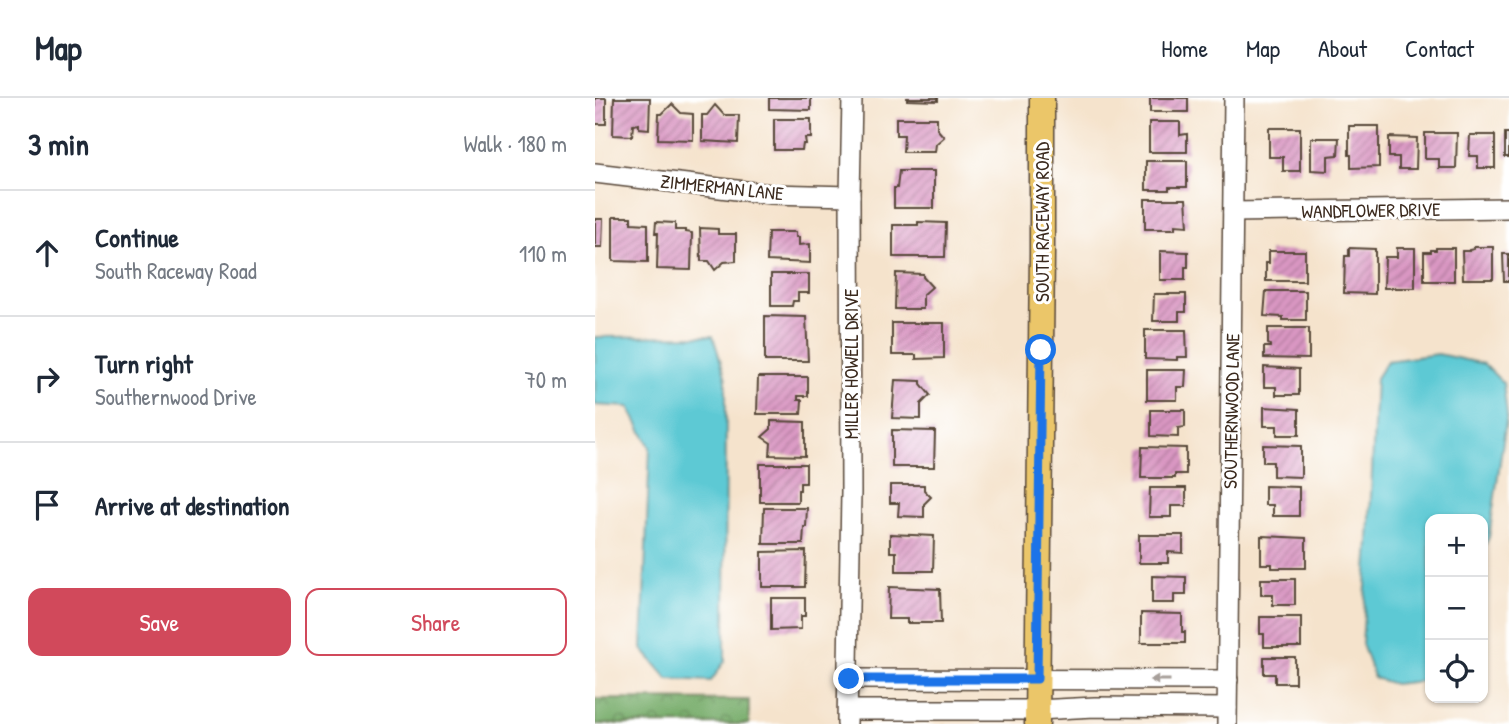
<!DOCTYPE html>
<meta charset="utf-8">
<style>
:root{--surface:#fff;--page:#f6f6f7;--text:#1f2937;--muted:#747a83;--line:#e0e1e3;--accent:#d1495b}
body{margin:0;font-family:"Patrick Hand",sans-serif;background:var(--page);color:var(--text)}
.controls{position:absolute;right:21px;bottom:21px;display:grid;overflow:hidden;border-radius:14px;box-shadow:0 2px 5px #0004}
.controls button{width:63px;height:63px;display:grid;place-items:center;padding:0;border:0;border-bottom:2px solid var(--line);background:var(--surface);color:var(--text);font:35px sans-serif}
.stop{position:absolute;width:21px;height:21px;margin:-16px;border:5px solid #1a73e8;border-radius:50%;background:#fff}
.stop.end{background:#1a73e8;border-color:#fff;box-shadow:0 2px 7px #0008}
.list{margin:0;padding:0;list-style:none}
h2{display:flex;justify-content:space-between;align-items:center;height:91px;margin:0;padding:0 28px;font-size:30px}
h2 small{font-size:23px;font-weight:400;color:var(--muted)}
.list li{display:grid;grid-template-columns:46px 1fr auto;gap:21px;align-items:center;box-sizing:border-box;height:126px;padding:0 28px;border-top:2px solid var(--line)}
.list b{display:block;font-size:26px;white-space:nowrap}
.list p{margin:0;font-size:23px;white-space:nowrap;color:var(--muted)}
.list em{font-size:23px;font-style:normal;color:var(--muted)}
.actions{display:flex;gap:14px;padding:21px 28px}
.actions a{flex:1;padding:16px 0;border:2px solid var(--accent);border-radius:14px;text-align:center;font-size:24px;color:var(--accent)}
.actions .main{background:var(--accent);color:#fff}
.icon{flex:none;width:38px;height:38px;fill:none;stroke:currentColor;stroke-width:2;stroke-linecap:round;stroke-linejoin:round}
.map{position:relative;flex:none;width:914px;height:626px;overflow:hidden}
header{display:flex;align-items:center;gap:42px;box-sizing:border-box;height:98px;padding:0 35px;background:var(--surface);border-bottom:2px solid var(--line)}
header strong{font-size:33px}
nav{display:flex;gap:38px;margin-inline-start:auto;font-size:24px}
main{display:flex}
aside{flex:1;background:var(--surface)}
.map>svg:first-child{display:block}
</style>
<header>
<strong>Map</strong>
<nav><a>Home</a><a>Map</a><a>About</a><a>Contact</a></nav>
</header>
<main>
<aside>
<h2>3 min<small>Walk · 180 m</small></h2>
<ul class="list">
<li><svg class="icon" aria-label="ahead" viewBox="0 0 24 24"><path d="M12 20V5M6 11l6-6 6 6"/></svg><div><b>Continue</b><p>South Raceway Road</p></div><em>110 m</em></li>
<li><svg class="icon" aria-label="right" viewBox="0 0 24 24"><path d="M7 20v-9h11M14 6l5 5-5 5"/></svg><div><b>Turn right</b><p>Southernwood Drive</p></div><em>70 m</em></li>
<li><svg class="icon" aria-label="arrive" viewBox="0 0 24 24"><path d="M6 21V4h12l-3 4 3 4H6"/></svg><div><b>Arrive at destination</b></div></li>
</ul>
<div class="actions"><a class="main">Save</a><a>Share</a></div>
</aside>
<div class="map">
<svg width="914" height="626" viewBox="0 0 914 626">
<defs>
<pattern id="forest-crowns" width="20" height="18" patternUnits="userSpaceOnUse" patternTransform="scale(1.75)"><rect width="20" height="18" fill="#76ac69"/><path d="M2 6a3 3 0 1 1 6 0M12 15a3 3 0 1 1 6 0" fill="none" stroke="#628c56"/></pattern>
<pattern id="building-hatch" width="6" height="6" patternUnits="userSpaceOnUse" patternTransform="scale(1.75)"><rect width="6" height="6" fill="#da97c3"/><path d="M-1 1l2-2M0 6l6-6M5 7l2-2" fill="none" stroke="#b27b9e"/></pattern>
</defs>
<rect width="100%" height="100%" fill="#fff"/>
<filter id="ink" filterUnits="userSpaceOnUse"><feTurbulence type="fractalNoise" baseFrequency=".0143" numOctaves="2"/><feDisplacementMap in="SourceGraphic" scale="14" xChannelSelector="R" yChannelSelector="G"/><feConvolveMatrix kernelMatrix="1 2 1 2 8 2 1 2 1" color-interpolation-filters="sRGB"/></filter>
<filter id="wash" filterUnits="userSpaceOnUse"><feTurbulence type="fractalNoise" baseFrequency=".00686" numOctaves="4" result="noise"/><feDisplacementMap in="SourceGraphic" scale="28" xChannelSelector="R" yChannelSelector="G"/><feGaussianBlur stdDeviation="1.57" result="paint"/><feColorMatrix in="noise" values="0 0 0 0 0 0 0 0 0 0 0 0 0 0 0 0 0 1.4 0 .05"/><feComposite in="paint" operator="in"/></filter>
<g filter="url(#wash)">
<rect width="100%" height="100%" fill="#f5e3cc"/>
<path fill="url(#forest-crowns)" stroke="#586b44" stroke-width="2" d="M 0,601 L 154,602 L 154,626 L 0,626 Z"/>
<g fill="#5dc9d4" stroke="#4c7a79" stroke-width="2">
<path d="M 118,238 L 131,281 L 130,563 L 116,583 L 73,581 L 47,551 L 55,349 L 34,309 L 0,307 L 0,239 Z"/>
<path d="M 843,256 L 889,266 L 908,285 L 912,316 L 894,439 L 888,451 L 888,421 L 835,421 L 835,582 L 799,586 L 779,580 L 767,546 L 774,444 L 781,280 L 792,263 Z"/>
</g>
<g id="blocks">
<g fill="url(#building-hatch)">
<rect x="0" y="0" width="11" height="26"/>
<path d="M 19,0 L 55,0 L 54,31 L 44,30 L 44,26 L 38,27 L 37,38 L 18,37 Z"/>
<path d="M 174,0 L 216,0 L 216,12 L 174,11 Z"/>
<path d="M 312,0 L 343,0 L 343,3 L 312,2 Z"/>
<rect x="555" y="0" width="38" height="14"/>
<path d="M 77,6 L 86,15 L 98,16 L 98,42 L 63,41 L 64,16 L 67,16 Z"/>
<path d="M 120,7 L 129,17 L 144,17 L 143,45 L 107,43 L 107,17 L 112,17 Z"/>
<path d="M 301,20 L 342,20 L 342,31 L 349,39 L 341,46 L 340,54 L 308,54 L 309,37 L 301,37 Z"/>
<path d="M 179,21 L 216,21 L 216,40 L 210,40 L 211,46 L 208,46 L 207,52 L 179,52 Z"/>
<path d="M 554,24 L 585,24 L 585,37 L 592,36 L 592,54 L 554,54 Z"/>
<path d="M 754,28 L 784,28 L 784,69 L 756,70 L 756,57 L 754,57 Z"/>
<path d="M 674,30 L 705,30 L 705,73 L 688,73 L 688,59 L 674,59 Z"/>
<path d="M 830,35 L 862,35 L 861,70 L 844,70 L 844,61 L 830,61 Z"/>
<rect x="910" y="35" width="4" height="24"/>
<path d="M 875,37 L 900,37 L 900,70 L 883,70 L 883,58 L 874,58 Z"/>
<path d="M 794,39 L 822,40 L 821,71 L 804,71 L 804,59 L 794,59 Z"/>
<path d="M 716,40 L 744,40 L 743,57 L 733,58 L 733,73 L 716,72 Z"/>
<path d="M 551,63 L 592,63 L 592,89 L 574,89 L 574,92 L 551,92 Z"/>
<path d="M 304,73 L 339,73 L 339,110 L 299,110 L 299,90 L 302,90 Z"/>
<path d="M 550,101 L 591,101 L 593,128 L 580,127 L 580,131 L 550,131 Z"/>
<path d="M 18,119 L 36,119 L 36,125 L 53,126 L 53,164 L 18,163 Z"/>
<path d="M 0,121 L 8,121 L 7,149 L 0,149 Z"/>
<path d="M 61,124 L 80,125 L 80,132 L 90,132 L 90,134 L 97,135 L 96,172 L 62,171 L 63,135 L 60,135 Z"/>
<path d="M 323,124 L 351,125 L 350,159 L 298,159 L 298,127 L 323,127 Z"/>
<path d="M 105,130 L 123,131 L 123,136 L 141,136 L 141,163 L 129,164 L 120,172 L 114,163 L 106,163 Z"/>
<path d="M 173,134 L 201,134 L 201,139 L 204,139 L 204,147 L 215,146 L 215,165 L 172,163 Z"/>
<path d="M 879,149 L 898,149 L 898,181 L 868,181 L 867,153 L 874,153 L 874,152 L 879,151 Z"/>
<path d="M 754,150 L 780,151 L 780,196 L 749,195 L 750,158 L 754,158 Z"/>
<path d="M 802,150 L 820,150 L 820,190 L 789,190 L 790,159 L 802,159 Z"/>
<path d="M 841,150 L 859,150 L 859,183 L 829,183 L 829,154 L 836,154 L 836,152 L 841,152 Z"/>
<path d="M 565,153 L 593,154 L 593,169 L 590,169 L 590,182 L 565,182 Z"/>
<path d="M 674,153 L 710,153 L 710,183 L 671,183 L 671,165 L 674,165 Z"/>
<path d="M 908,156 L 914,156 L 914,183 L 909,183 Z"/>
<path d="M 301,175 L 328,176 L 328,179 L 337,189 L 328,197 L 328,211 L 300,211 Z"/>
<path d="M 176,176 L 214,176 L 214,195 L 203,195 L 203,203 L 198,203 L 197,208 L 176,208 Z"/>
<path d="M 671,193 L 711,193 L 711,222 L 688,222 L 688,219 L 669,218 Z"/>
<path d="M 559,196 L 591,196 L 591,214 L 584,214 L 584,223 L 558,223 Z"/>
<path d="M 170,218 L 211,219 L 213,263 L 170,263 Z"/>
<path d="M 297,225 L 349,225 L 349,260 L 321,261 L 321,257 L 297,257 Z"/>
<path d="M 673,230 L 714,230 L 714,261 L 669,260 L 669,249 L 675,249 L 675,247 L 673,246 Z"/>
<path d="M 550,232 L 591,232 L 592,259 L 582,259 L 582,262 L 550,261 Z"/>
<path d="M 669,269 L 704,271 L 704,297 L 681,297 L 681,289 L 669,289 Z"/>
<path d="M 552,272 L 591,272 L 590,289 L 582,289 L 582,302 L 552,302 Z"/>
<path d="M 163,279 L 213,279 L 213,298 L 203,298 L 203,302 L 207,302 L 206,316 L 162,316 Z"/>
<path d="M 300,282 L 326,283 L 326,286 L 335,297 L 326,306 L 326,321 L 297,320 Z"/>
<path d="M 669,309 L 704,311 L 704,337 L 682,337 L 682,328 L 669,328 Z"/>
<path d="M 556,312 L 590,312 L 590,329 L 583,330 L 583,339 L 556,338 Z"/>
<path d="M 176,323 L 210,324 L 210,358 L 175,357 L 176,345 L 167,339 L 176,331 Z"/>
<path d="M 297,332 L 340,333 L 339,369 L 297,369 Z"/>
<path d="M 668,347 L 706,348 L 706,379 L 678,378 L 678,364 L 668,364 Z"/>
<path d="M 547,349 L 591,350 L 591,376 L 580,376 L 580,380 L 546,380 Z"/>
<path d="M 165,366 L 211,366 L 211,385 L 205,385 L 205,392 L 203,392 L 203,404 L 165,404 Z"/>
<path d="M 295,387 L 329,387 L 329,392 L 336,399 L 329,406 L 329,419 L 303,418 L 304,405 L 295,405 Z"/>
<path d="M 670,388 L 704,389 L 704,418 L 678,418 L 678,407 L 670,407 Z"/>
<path d="M 555,390 L 591,390 L 591,408 L 576,408 L 576,419 L 554,419 Z"/>
<path d="M 169,410 L 212,410 L 211,429 L 209,429 L 208,446 L 168,446 Z"/>
<path d="M 295,436 L 339,438 L 338,473 L 301,473 L 301,454 L 295,454 Z"/>
<path d="M 544,437 L 588,437 L 588,455 L 573,454 L 573,465 L 544,465 Z"/>
<path d="M 666,438 L 711,440 L 711,470 L 677,470 L 677,466 L 666,466 Z"/>
<path d="M 211,453 L 210,489 L 167,489 L 167,454 Z"/>
<path d="M 557,478 L 591,479 L 591,497 L 579,497 L 579,505 L 557,505 Z"/>
<path d="M 666,481 L 700,481 L 700,507 L 678,507 L 678,497 L 666,497 Z"/>
<path d="M 294,489 L 345,491 L 346,525 L 312,525 L 312,521 L 293,521 Z"/>
<path d="M 176,500 L 210,500 L 210,518 L 206,518 L 206,531 L 176,532 Z"/>
<path d="M 546,515 L 587,516 L 587,534 L 590,534 L 590,545 L 546,545 Z"/>
<path d="M 665,519 L 706,519 L 706,549 L 669,549 L 669,536 L 665,536 Z"/>
<path d="M 669,559 L 700,559 L 700,585 L 680,585 L 680,576 L 669,576 Z"/>
</g>
</g>
</g>
<g filter="url(#ink)">
<use href="#blocks" fill-opacity="0" stroke="#574638" stroke-width="2"/>
<g fill="none" stroke-linecap="round" stroke-linejoin="round">
<defs>
<g id="minor">
<path d="M 0,75 L 175,96 L 255,98"/>
<path d="M 638,114 L 914,110"/>
<path d="M 254,581 L 633,582"/>
<path d="M 253,612 L 442,612 L 500,609 L 632,610"/>
<path d="M 252,626 L 256,394 L 255,98 L 257,0"/>
<path d="M 632,626 L 639,0"/>
</g>
<path id="major" d="M 442,626 L 447,155 L 447,0"/>
</defs>
<use href="#minor" stroke="#574638" stroke-width="22"/>
<use href="#major" stroke="#574638" stroke-width="27"/>
<use href="#minor" stroke="#fff" stroke-width="19"/>
<use href="#major" stroke="#ebc669" stroke-width="24"/>
</g>
<defs><path id="oneway-solid" d="M-6-.8H1V-3.2L6.5 0L1 3.2V.8H-6Z" transform="scale(1.75)"/></defs>
<use fill="#a79f9a" href="#oneway-solid" transform="translate(565 582) rotate(-180)"/>
</g>
<g fill="none" stroke-linecap="round" stroke-linejoin="round" filter="url(#ink)">
<path stroke="#1a73e8" stroke-width="9" d="M 254,581 L 442,581 L 446,252"/>
</g>
<g text-anchor="middle" dominant-baseline="central" stroke-width="6" stroke-linejoin="round" paint-order="stroke">
<g font-size="19" fill="#3b2a1e" stroke="#fff">
<text transform="translate(127 89) rotate(6)">ZIMMERMAN LANE</text>
<text transform="translate(776 112) rotate(-1)">WANDFLOWER DRIVE</text>
<text transform="translate(447 124) rotate(-90)">SOUTH RACEWAY ROAD</text>
<text transform="translate(256 266) rotate(-90)">MILLER HOWELL DRIVE</text>
<text transform="translate(636 313) rotate(-89)">SOUTHERNWOOD LANE</text>
</g>
</g>
</svg>
<div class="controls">
<button>+</button>
<button>−</button>
<button><svg class="icon" aria-label="locate" viewBox="0 0 24 24"><circle cx="12" cy="12" r="6"/><path d="M12 2v4M12 18v4M2 12h4M18 12h4"/></svg></button>
</div>
<div class="stop" style="left:446px;top:252px"></div>
<div class="stop end" style="left:254px;top:581px"></div>
</div>
</main>
